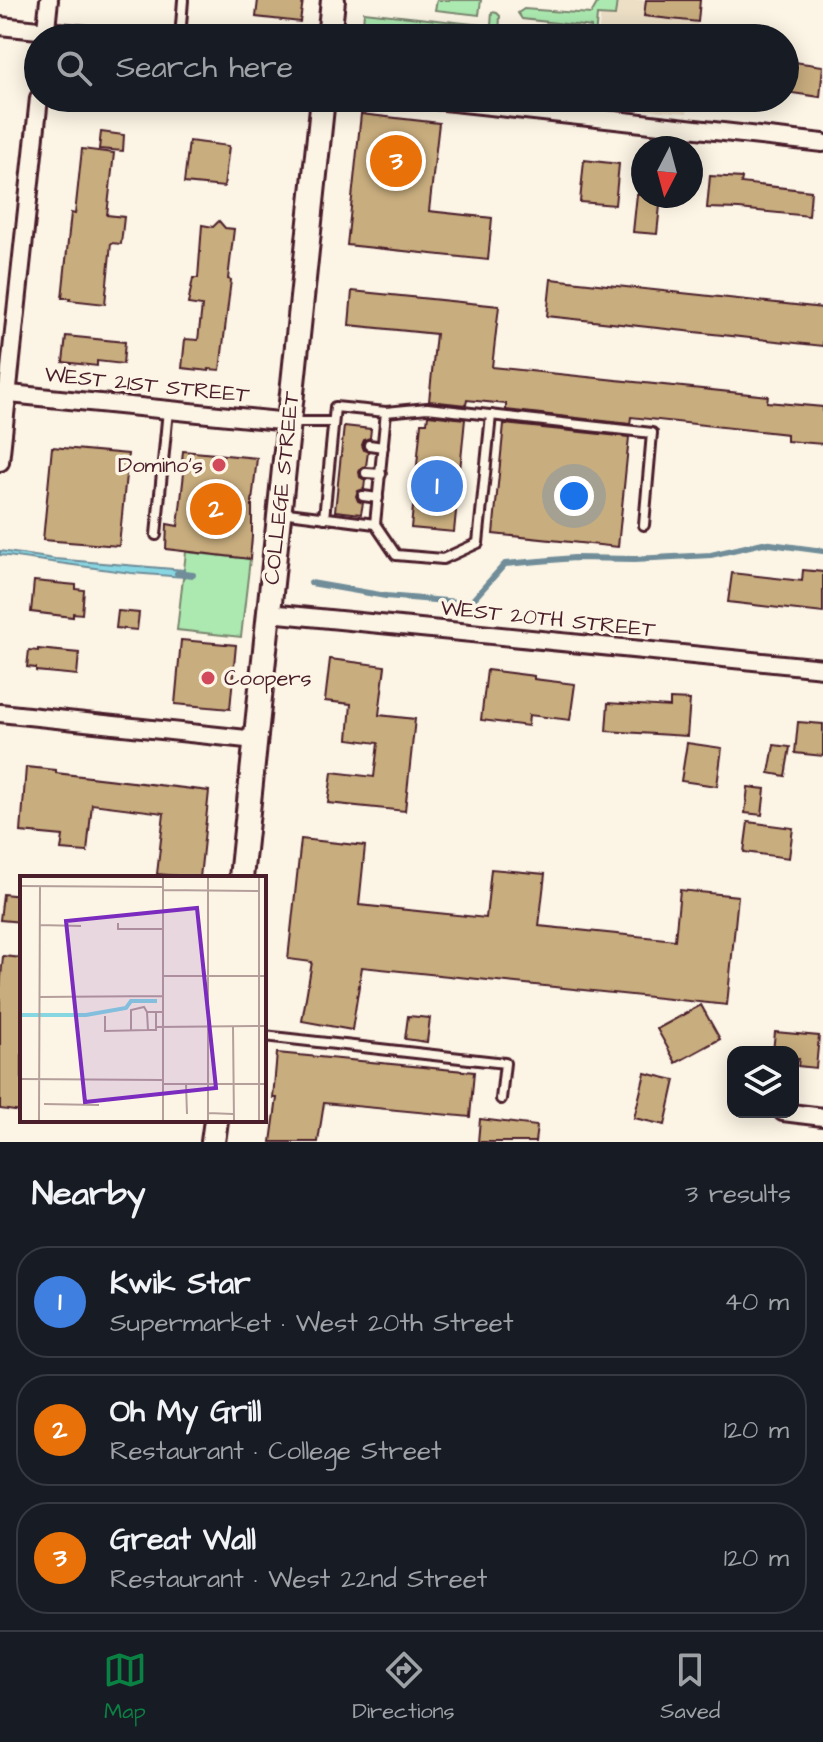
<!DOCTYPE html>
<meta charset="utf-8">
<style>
:root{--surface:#171b24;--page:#242831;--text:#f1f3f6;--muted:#9ea1a6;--line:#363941;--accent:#0b8043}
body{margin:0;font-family:"Architects Daughter",sans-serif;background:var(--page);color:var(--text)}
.controls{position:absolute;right:24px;bottom:24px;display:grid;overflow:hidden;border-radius:16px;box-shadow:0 4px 20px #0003}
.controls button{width:72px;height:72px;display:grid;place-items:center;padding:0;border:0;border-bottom:2px solid var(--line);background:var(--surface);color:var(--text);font:40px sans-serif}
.compass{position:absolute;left:631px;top:136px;width:72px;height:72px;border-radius:50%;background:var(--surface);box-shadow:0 4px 20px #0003;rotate:186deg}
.you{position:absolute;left:574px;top:496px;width:28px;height:28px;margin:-20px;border:6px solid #fff;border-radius:50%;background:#1a73e8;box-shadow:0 0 0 12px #1a73e833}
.badge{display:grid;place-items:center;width:52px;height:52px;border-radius:50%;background:var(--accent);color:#fff;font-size:26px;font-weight:700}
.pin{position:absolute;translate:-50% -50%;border:4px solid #fff;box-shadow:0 2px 8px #0006}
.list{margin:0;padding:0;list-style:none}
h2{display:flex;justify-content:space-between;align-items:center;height:104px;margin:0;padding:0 32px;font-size:34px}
h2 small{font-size:26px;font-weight:400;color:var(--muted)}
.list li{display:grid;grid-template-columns:52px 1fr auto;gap:24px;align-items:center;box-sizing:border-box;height:112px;margin:0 16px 16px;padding:0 16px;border:2px solid var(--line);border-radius:32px}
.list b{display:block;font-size:30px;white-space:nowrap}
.list p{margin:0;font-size:26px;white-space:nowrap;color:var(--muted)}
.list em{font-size:26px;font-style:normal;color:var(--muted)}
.icon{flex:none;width:44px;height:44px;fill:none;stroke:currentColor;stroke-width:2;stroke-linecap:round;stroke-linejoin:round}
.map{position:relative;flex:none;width:823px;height:1142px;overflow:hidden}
.search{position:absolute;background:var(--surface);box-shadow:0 4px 20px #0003;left:24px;right:24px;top:24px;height:88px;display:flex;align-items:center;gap:20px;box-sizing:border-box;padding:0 28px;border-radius:44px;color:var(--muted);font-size:30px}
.sheet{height:488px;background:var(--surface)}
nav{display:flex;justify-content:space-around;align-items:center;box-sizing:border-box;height:112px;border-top:2px solid var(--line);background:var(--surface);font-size:22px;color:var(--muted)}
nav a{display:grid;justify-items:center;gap:4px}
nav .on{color:var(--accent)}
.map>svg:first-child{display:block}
</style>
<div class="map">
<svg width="823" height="1142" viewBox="0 0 823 1142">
<rect width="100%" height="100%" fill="#fcf5e5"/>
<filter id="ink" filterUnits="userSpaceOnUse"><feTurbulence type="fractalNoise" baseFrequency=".0125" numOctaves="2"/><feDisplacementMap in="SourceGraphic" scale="16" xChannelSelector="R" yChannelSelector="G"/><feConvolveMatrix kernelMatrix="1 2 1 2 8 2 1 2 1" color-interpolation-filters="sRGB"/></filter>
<g filter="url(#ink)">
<g fill="#ecdfc6">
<path d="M 602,0 L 700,0 L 696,38 L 598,38 Z"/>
<path d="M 591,98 L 689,98 L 687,113 L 590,105 Z"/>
</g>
<g fill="#abe9b0" stroke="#7a846e" stroke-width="2">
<path d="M 437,0 L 481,0 L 479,15 L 435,10 Z"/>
<path d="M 599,0 L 617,0 L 615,16 L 597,15 L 595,38 L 592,38 L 591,27 L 522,19 L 518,13 L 524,9 L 591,14 Z"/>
<path d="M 364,12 L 491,26 L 492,12 L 497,13 L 500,16 L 499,35 L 494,38 L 483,38 L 363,24 Z"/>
<path d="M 186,552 L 250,559 L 241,637 L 177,630 Z"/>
</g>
<path fill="#87d7e3" stroke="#6f8d99" stroke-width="2" d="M 0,551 L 55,559 L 184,570 L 184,577 L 131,573 L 0,555 Z"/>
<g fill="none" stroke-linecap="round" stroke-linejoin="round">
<g stroke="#6f8d99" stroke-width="6">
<path d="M 177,573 L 193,575"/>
<path d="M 311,583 L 386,596 L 470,603 L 505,564 L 574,558 L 635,559 L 711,555 L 763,543 L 823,551"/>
</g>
</g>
<g fill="#c8ad7e" stroke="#4a1f2b" stroke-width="2">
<path d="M 258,0 L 303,0 L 300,22 L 256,17 Z"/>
<path d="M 646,0 L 700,0 L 698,22 L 644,16 Z"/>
<path d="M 787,61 L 823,66 L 820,97 L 785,92 Z"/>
<path d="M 361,114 L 439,123 L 429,211 L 492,218 L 488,260 L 347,245 Z"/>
<path d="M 101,132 L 124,135 L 123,151 L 99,149 Z"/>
<path d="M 189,141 L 229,146 L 224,187 L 184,183 Z"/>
<path d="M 82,149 L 114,153 L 107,215 L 124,217 L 121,244 L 111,243 L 105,304 L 69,300 L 70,298 L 62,298 L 71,213 L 75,214 Z"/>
<path d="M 584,160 L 619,164 L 615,205 L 580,202 Z"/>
<path d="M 710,176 L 742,178 L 741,183 L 811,191 L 809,216 L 739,209 L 707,208 Z"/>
<path d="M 637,194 L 643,194 L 643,196 L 661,196 L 657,234 L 633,232 Z"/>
<path d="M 219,221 L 225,228 L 234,229 L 228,279 L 231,280 L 220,370 L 209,369 L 209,371 L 182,368 L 185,339 L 198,340 L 202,306 L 188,304 L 193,278 L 198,278 L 202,225 L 213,227 Z"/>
<path d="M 551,279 L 823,308 L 823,346 L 547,316 Z"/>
<path d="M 352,291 L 499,306 L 492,367 L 768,396 L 767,402 L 823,407 L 823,444 L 787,441 L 787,434 L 631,417 L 630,424 L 506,410 L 506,404 L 467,400 L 466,405 L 429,401 L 436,334 L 349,325 Z"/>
<path d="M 66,336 L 125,342 L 123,364 L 97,361 L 97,366 L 63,362 Z"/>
<path d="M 428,415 L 465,419 L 454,532 L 411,528 L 421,423 L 427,423 Z"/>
<path d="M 504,424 L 629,437 L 618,547 L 493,534 Z"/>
<path d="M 344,426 L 371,429 L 370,438 L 364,440 L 362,445 L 364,450 L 368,452 L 366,466 L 362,467 L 359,472 L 360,477 L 365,480 L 364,489 L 358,491 L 356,496 L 358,501 L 363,503 L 361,514 L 335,511 Z"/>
<path d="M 52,447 L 128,454 L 119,546 L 43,540 Z"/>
<path d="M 183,451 L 257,458 L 252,502 L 252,537 L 250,559 L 166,549 L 167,524 L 178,526 L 184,473 L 181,472 Z"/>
<path d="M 803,570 L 823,572 L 823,613 L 728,602 L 732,573 L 802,581 Z"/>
<path d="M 34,581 L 76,585 L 76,589 L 84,590 L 82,614 L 73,613 L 73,617 L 31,612 Z"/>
<path d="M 118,611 L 139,613 L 137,630 L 116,628 Z"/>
<path d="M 181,640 L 236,645 L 230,709 L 175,704 Z"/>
<path d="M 38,649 L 79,653 L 77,675 L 36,671 L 36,668 L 27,667 L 29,650 L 38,651 Z"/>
<path d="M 330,659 L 385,666 L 379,715 L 415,719 L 405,811 L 328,803 L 332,772 L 374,777 L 378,743 L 348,739 L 351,704 L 325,701 Z"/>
<path d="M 487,670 L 534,676 L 534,679 L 575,684 L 570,720 L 529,715 L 528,726 L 481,720 Z"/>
<path d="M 670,699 L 690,700 L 687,736 L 606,731 L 608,703 L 670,707 Z"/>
<path d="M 798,722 L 823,724 L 823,756 L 795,753 Z"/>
<path d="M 687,743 L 722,748 L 717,786 L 681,781 Z"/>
<path d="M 774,745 L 790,747 L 785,776 L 769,773 Z"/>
<path d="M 26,767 L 56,770 L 56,773 L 209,791 L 200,878 L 157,874 L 164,813 L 92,804 L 87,852 L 61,850 L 63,836 L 21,832 Z"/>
<path d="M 748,787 L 765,789 L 762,815 L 745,813 Z"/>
<path d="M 748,822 L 793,828 L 789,858 L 744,852 Z"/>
<path d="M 301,839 L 365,846 L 359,905 L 486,918 L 491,869 L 545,874 L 539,926 L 675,940 L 680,890 L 738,896 L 727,1005 L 362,967 L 352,1030 L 302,1021 L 312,962 L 288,959 Z"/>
<path d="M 3,894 L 22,896 L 22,922 L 0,920 Z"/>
<path d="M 3,956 L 22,958 L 22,1112 L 0,1109 L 0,988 Z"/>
<path d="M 701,1005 L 720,1039 L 676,1063 L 657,1029 Z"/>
<path d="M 408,1016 L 430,1018 L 427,1042 L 405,1039 Z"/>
<path d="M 775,1032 L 819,1036 L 816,1068 L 798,1066 L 799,1059 L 793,1059 L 793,1052 L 773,1052 Z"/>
<path d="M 277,1053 L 474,1072 L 470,1117 L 324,1103 L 318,1142 L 271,1142 L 277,1098 L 273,1098 Z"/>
<path d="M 645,1073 L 675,1080 L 665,1125 L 634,1118 Z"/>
<path d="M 480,1119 L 537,1126 L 535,1142 L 478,1142 Z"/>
</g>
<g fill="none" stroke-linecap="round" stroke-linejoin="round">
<defs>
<g id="lane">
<path d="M 180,38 L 183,0"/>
<path d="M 386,412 L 427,408 L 652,433 L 644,525"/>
<path d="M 290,422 L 333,422"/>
<path d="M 369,445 L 383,447"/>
<path d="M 366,473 L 381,474"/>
<path d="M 363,496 L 378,498"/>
<path d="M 280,512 L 375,524 L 386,412 L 335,407 L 324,518"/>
<path d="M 375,524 L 396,555 L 443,559 L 478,543 L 491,415"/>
<path d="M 156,535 L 168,410"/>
<path d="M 264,1036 L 505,1063 L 501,1099"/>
</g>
<g id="street">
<path d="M 0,26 L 116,38"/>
<path d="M 45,38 L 49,0"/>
<path d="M 417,98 L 823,143"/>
<path d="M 0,393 L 289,422"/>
<path d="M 0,462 L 39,98"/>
<path d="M 269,613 L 823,668"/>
<path d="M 0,713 L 256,740"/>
<path d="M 783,1112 L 823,1117"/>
</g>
<g id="secondary">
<path d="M 329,38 L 333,0"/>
<path d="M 241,878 L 323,98"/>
<path d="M 213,1142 L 216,1120"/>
</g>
</defs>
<use href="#lane" stroke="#4a1f2b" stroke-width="14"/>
<use href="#street" stroke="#4a1f2b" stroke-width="22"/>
<use href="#secondary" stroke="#4a1f2b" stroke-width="28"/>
<use href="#lane" stroke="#fcf5e5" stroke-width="8"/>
<use href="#street" stroke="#fcf5e5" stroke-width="16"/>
<use href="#secondary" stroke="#fcf5e5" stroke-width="22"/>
</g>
</g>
<g fill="#d1495b" stroke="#fcf5e5" stroke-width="3">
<circle cx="219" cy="465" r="8"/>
<circle cx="208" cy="678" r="8"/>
</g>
<g text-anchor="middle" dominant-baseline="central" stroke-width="7" stroke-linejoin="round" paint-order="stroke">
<g font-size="22" fill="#4a1f2b" stroke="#fcf5e5">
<text transform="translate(147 385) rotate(6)">WEST 21ST STREET</text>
<text transform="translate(282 488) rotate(-84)">COLLEGE STREET</text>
<text transform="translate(548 619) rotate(6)">WEST 20TH STREET</text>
</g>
<g font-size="22" fill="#4a1f2b" stroke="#fcf5e5" text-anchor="end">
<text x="203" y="465">Domino's</text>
<text x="224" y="678" text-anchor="start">Coopers</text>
</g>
</g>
<g transform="translate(20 876)">
<rect width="246" height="246" fill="#fcf5e5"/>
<path fill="none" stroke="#87d7e3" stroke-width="4" d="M 0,139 L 66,139 L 106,132 L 111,125 L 137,125"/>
<path fill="none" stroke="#b59f9b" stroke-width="2" d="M 143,0 L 143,246M 0,10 L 143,11M 143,14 L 239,15M 98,47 L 98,53 L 142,53M 19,49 L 61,50M 143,100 L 246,100M 19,121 L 143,120M 136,136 L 136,154 L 128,154 L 127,136 L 143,136M 85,140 L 85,155 L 128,154M 213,150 L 214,246M 136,151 L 246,150M 111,155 L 111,134 L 124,131 L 127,136M 0,203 L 143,204M 143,208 L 246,208M 166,208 L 167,238M 24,228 L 79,229M 188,237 L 213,238M 19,246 L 20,10M 188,246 L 188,0M 239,246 L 239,0"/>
<path fill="#7b2cbf" fill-opacity="0.15" stroke="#7b2cbf" stroke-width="4" d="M 177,32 L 196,212 L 65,226 L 46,45 Z"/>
<rect width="246" height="246" fill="none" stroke="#4a1f2b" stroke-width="4"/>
</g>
</svg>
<div class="controls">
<button><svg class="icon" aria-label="layers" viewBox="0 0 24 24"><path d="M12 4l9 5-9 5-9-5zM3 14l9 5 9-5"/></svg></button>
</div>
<svg class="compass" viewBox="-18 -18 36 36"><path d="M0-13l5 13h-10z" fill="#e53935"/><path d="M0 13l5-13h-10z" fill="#9ea1a6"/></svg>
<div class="you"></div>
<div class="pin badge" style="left:437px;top:486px;background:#3f7fe0">1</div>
<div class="pin badge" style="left:216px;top:509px;background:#e8710a">2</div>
<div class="pin badge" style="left:396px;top:161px;background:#e8710a">3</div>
<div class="search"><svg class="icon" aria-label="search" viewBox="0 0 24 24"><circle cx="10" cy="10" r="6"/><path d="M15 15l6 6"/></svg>Search here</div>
</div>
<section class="sheet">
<h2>Nearby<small>3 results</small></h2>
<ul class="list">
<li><span class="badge" style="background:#3f7fe0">1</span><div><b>Kwik Star</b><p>Supermarket · West 20th Street</p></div><em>40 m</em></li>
<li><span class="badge" style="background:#e8710a">2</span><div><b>Oh My Grill</b><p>Restaurant · College Street</p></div><em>120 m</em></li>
<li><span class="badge" style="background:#e8710a">3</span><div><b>Great Wall</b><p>Restaurant · West 22nd Street</p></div><em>120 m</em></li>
</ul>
</section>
<nav>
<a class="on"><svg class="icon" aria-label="map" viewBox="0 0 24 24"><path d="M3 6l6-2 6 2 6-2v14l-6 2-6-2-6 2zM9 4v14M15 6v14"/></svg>Map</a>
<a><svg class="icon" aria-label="directions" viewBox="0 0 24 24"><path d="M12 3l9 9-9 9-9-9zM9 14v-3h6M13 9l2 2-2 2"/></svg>Directions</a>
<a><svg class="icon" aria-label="saved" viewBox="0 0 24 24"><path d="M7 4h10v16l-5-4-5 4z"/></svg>Saved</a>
</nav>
